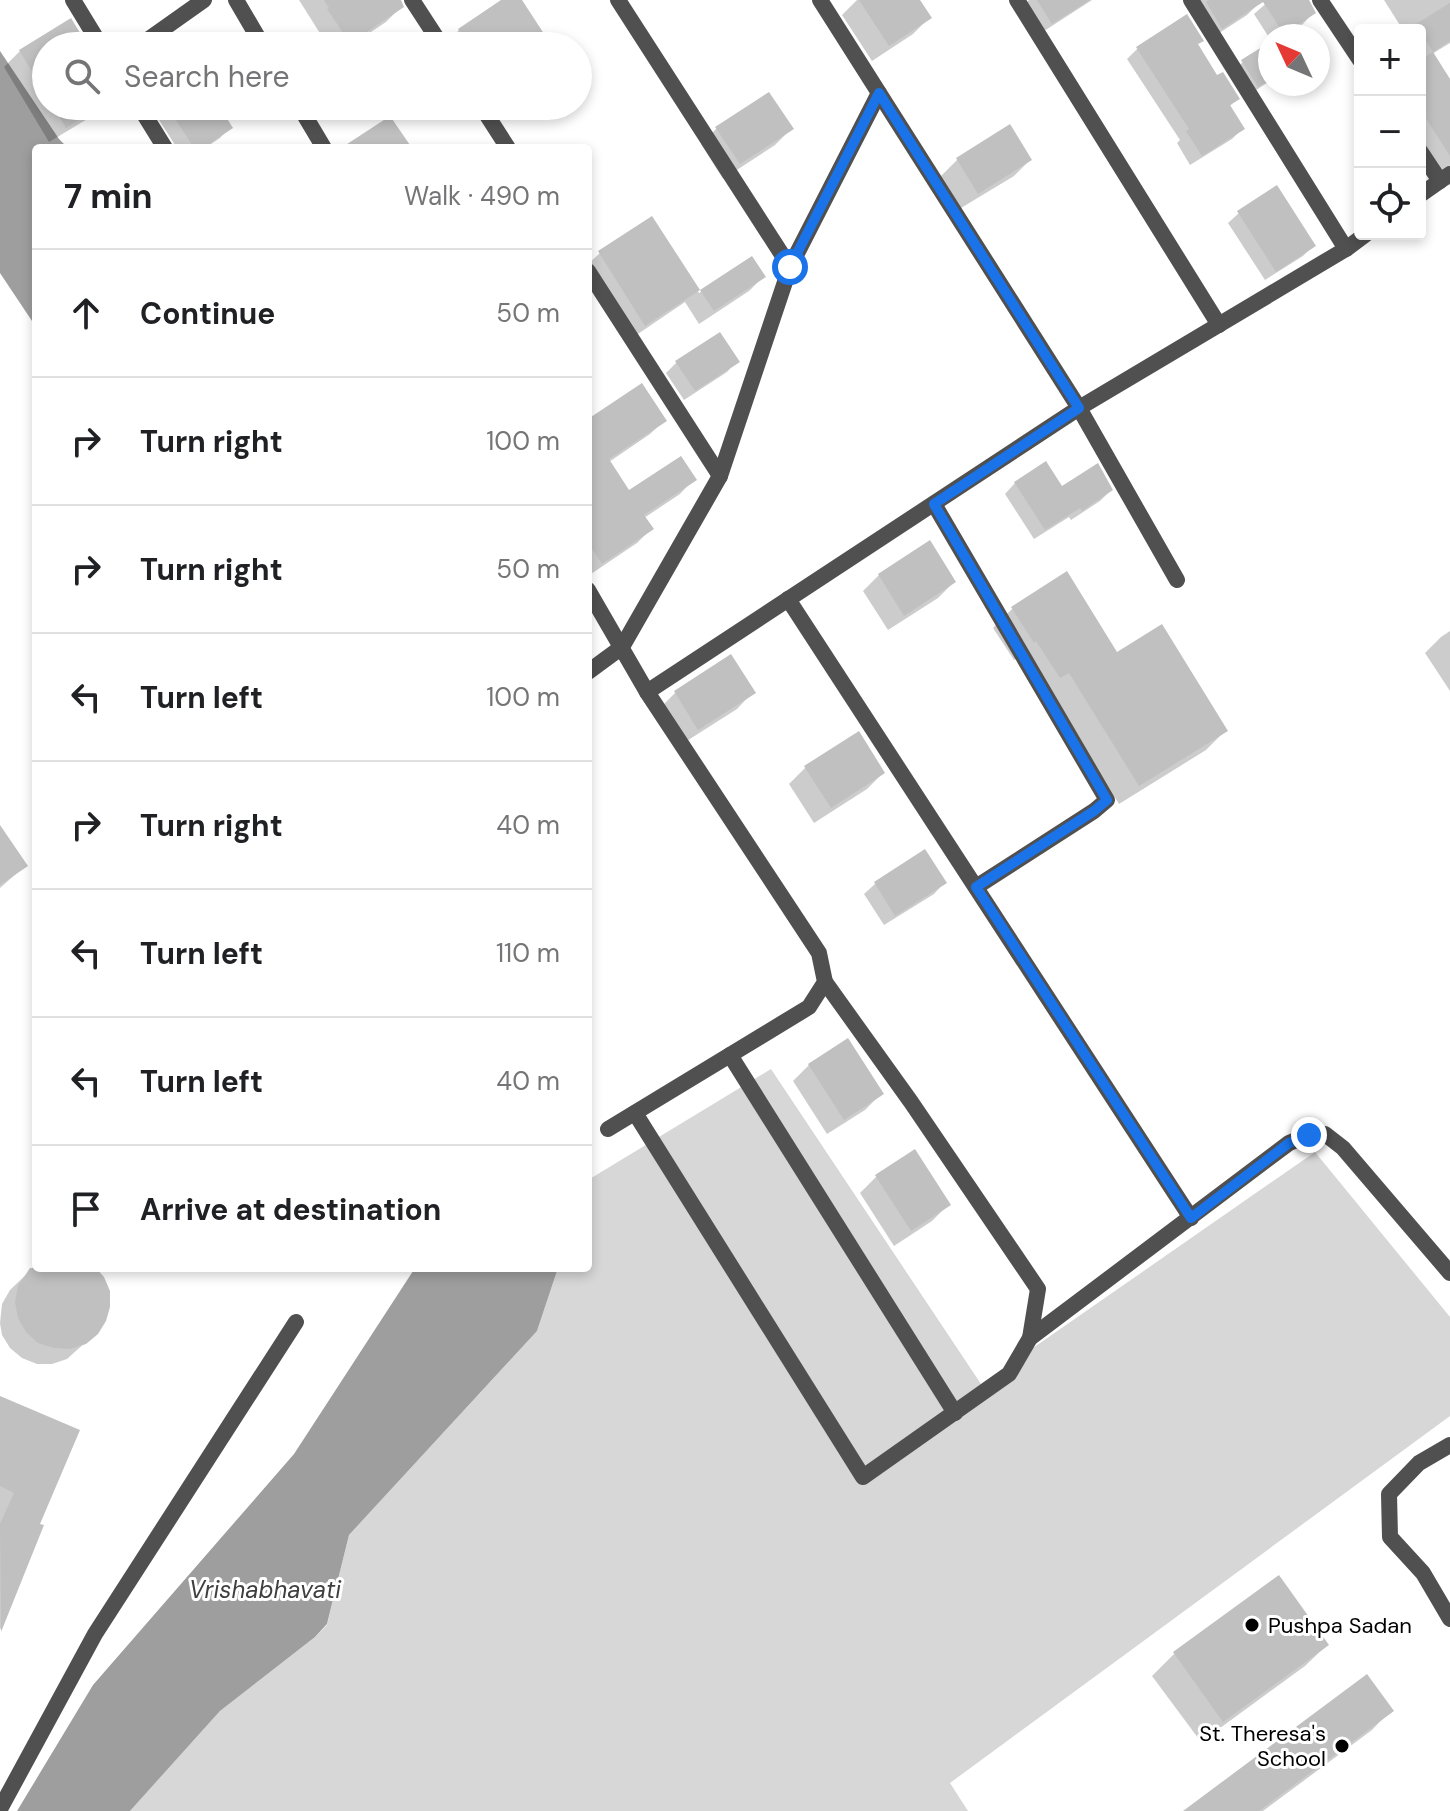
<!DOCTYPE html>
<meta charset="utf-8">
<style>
:root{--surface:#fff;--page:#f2f2f2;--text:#202124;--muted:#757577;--line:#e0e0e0}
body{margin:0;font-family:"DM Sans",sans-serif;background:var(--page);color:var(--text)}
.controls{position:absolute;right:24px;top:24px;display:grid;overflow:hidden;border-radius:8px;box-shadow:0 4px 12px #0003}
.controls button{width:72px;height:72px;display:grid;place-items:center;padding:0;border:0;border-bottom:2px solid var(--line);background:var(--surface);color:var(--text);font:40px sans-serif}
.compass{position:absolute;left:1258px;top:24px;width:72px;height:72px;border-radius:50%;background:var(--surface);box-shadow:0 4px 12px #0003;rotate:314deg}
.stop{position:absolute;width:24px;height:24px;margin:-18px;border:6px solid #1a73e8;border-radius:50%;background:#fff}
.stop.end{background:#1a73e8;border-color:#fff;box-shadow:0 2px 8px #0008}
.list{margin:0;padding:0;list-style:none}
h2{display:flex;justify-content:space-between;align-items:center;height:104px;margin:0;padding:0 32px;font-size:34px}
h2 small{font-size:26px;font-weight:400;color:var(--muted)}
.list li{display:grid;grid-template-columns:52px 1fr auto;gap:24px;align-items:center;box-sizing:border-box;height:128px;padding:0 32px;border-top:2px solid var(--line)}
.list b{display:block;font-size:30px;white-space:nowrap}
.list em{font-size:26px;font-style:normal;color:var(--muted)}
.icon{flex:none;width:44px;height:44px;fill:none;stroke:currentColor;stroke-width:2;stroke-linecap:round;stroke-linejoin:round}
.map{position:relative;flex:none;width:1450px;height:1811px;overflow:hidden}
.search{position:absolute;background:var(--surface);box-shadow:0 4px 12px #0003;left:32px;top:32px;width:560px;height:88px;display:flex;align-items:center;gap:20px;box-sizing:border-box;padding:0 28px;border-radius:44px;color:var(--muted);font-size:30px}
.panel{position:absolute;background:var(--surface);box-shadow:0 4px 12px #0003;left:32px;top:144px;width:560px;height:1128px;border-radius:8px}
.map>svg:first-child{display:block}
</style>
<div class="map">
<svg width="1450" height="1811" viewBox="0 0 1450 1811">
<rect width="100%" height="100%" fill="#fff"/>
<path fill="#d7d7d7" d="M 771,1069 L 981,1384 L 1315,1152 L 1450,1317 L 1450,1416 L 950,1783 L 968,1811 L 130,1811 L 220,1711 L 315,1637 L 327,1625 L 349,1535 L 537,1331 L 558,1268 L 588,1268 L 588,1180 Z"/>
<g fill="#9e9e9e">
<path d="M 0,51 L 59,139 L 68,148 L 36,148 L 36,327 L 0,273 Z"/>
<path d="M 415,1268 L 558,1268 L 537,1331 L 349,1535 L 327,1624 L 315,1637 L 220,1711 L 130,1811 L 17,1811 L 93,1685 L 294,1454 Z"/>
</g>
<g fill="#0003">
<path d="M 299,0 L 396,0 L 401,7 L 386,22 L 350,46 L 328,46 Z"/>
<path d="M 505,0 L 519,0 L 550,46 L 443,46 L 459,30 Z"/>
<path d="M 857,0 L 917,0 L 929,18 L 913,34 L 872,61 L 842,15 Z"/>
<path d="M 1029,0 L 1092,0 L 1041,33 L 1024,5 Z"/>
<path d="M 1191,0 L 1257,0 L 1259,3 L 1247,15 L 1210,39 Z"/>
<path d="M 1270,0 L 1307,0 L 1313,13 L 1303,24 L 1283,36 L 1270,36 L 1270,39 L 1254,14 Z"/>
<path d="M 1384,0 L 1450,0 L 1450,43 L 1432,54 L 1450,83 L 1450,186 L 1420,140 L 1420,62 L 1422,61 L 1420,57 L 1420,30 L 1403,30 Z"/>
<path d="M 70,21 L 86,46 L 46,46 L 46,106 L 105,106 L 99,112 L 49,142 L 4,67 L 20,51 Z"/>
<path d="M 1270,44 L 1270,81 L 1247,96 L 1232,72 L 1243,62 Z"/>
<path d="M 1196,45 L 1217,78 L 1237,99 L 1229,107 L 1242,129 L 1232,139 L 1190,165 L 1177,143 L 1180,140 L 1127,59 L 1138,48 Z"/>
<path d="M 155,106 L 217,106 L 230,127 L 220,138 L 205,148 L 177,148 L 152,109 Z"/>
<path d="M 294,106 L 327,106 L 304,121 Z"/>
<path d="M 482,106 L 519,106 L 493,123 Z"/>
<path d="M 717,128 L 791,129 L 775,145 L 723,179 L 701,144 Z"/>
<path d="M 957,160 L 1030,160 L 1014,176 L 961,208 L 941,176 Z"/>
<path d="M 1239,213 L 1313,246 L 1303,256 L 1265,280 L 1228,223 Z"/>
<path d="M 651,219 L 699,293 L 751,259 L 763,277 L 749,291 L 699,324 L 685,302 L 629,340 L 588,264 L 600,253 Z"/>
<path d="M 737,361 L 727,372 L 684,400 L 666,373 L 677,362 Z"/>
<path d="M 588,420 L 665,420 L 650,434 L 609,462 L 629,493 L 694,479 L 680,494 L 644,518 L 651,529 L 637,543 L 588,576 Z"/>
<path d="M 1015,483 L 1061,489 L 1111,490 L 1100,501 L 1071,520 L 1069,517 L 1034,539 L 1005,494 Z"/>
<path d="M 879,575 L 954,582 L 938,598 L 888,630 L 863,591 Z"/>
<path d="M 1012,609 L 1117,654 L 1225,731 L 1206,750 L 1119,804 L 1049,690 L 1016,659 L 1014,660 L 993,628 Z"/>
<path d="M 1450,631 L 1450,691 L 1425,653 L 1441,637 Z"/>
<path d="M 753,692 L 737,709 L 682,744 L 659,709 L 675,693 Z"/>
<path d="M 805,768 L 883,773 L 867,789 L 814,823 L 789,784 Z"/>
<path d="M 0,842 L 25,866 L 0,888 Z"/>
<path d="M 924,852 L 944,883 L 934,894 L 884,925 L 864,894 L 875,884 Z"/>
<path d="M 809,1065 L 881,1094 L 865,1110 L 827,1134 L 793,1081 Z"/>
<path d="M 915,1152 L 948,1205 L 932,1221 L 894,1246 L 860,1193 L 876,1177 Z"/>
<path d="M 36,1265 L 36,1268 L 94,1268 L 96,1333 L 67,1359 L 52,1364 L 37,1364 L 22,1358 L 10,1348 L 2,1335 L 0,1323 L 2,1304 L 10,1290 Z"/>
<path d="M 0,1399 L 37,1525 L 41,1526 L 0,1630 Z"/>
<path d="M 1278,1578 L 1327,1645 L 1305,1666 L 1201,1742 L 1152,1676 L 1174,1654 Z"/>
<path d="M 1391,1710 L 1372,1730 L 1263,1811 L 1186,1811 Z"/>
</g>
<g fill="#c0c0c0">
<path d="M 324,0 L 401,0 L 404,7 L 350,43 L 327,9 L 329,8 Z"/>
<path d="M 501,0 L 522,0 L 552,46 L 469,46 L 458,29 Z"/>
<path d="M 859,0 L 920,0 L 932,18 L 889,46 Z"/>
<path d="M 1037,0 L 1090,0 L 1052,24 Z"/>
<path d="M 1209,0 L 1309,0 L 1316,13 L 1284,34 L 1263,2 L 1222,29 L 1206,2 Z"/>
<path d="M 1450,3 L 1450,41 L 1433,52 L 1416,24 Z"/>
<path d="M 1187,14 L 1204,41 L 1198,44 L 1217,75 L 1223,72 L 1240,99 L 1230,105 L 1245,129 L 1202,156 L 1186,131 L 1189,129 L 1136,47 Z"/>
<path d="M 71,18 L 88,46 L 46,46 L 46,95 L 19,50 Z"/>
<path d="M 1270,42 L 1270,80 L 1258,87 L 1241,60 Z"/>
<path d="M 1433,52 L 1450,79 L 1450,156 L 1420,109 L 1420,60 Z"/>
<path d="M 769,92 L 794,129 L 740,164 L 715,127 Z"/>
<path d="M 53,106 L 102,106 L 66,128 Z"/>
<path d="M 167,106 L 219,106 L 233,128 L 203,148 L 194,148 Z"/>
<path d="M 390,116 L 412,148 L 341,148 Z"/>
<path d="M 1010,124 L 1032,160 L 978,194 L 956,158 Z"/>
<path d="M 1277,185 L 1316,246 L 1276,272 L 1237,211 Z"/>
<path d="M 652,216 L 700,290 L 645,326 L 598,251 Z"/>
<path d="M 752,256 L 766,277 L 714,311 L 700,290 Z"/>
<path d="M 720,332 L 740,362 L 695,391 L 675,361 Z"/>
<path d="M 642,383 L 667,421 L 609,459 L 629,490 L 681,456 L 697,480 L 644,515 L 654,529 L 602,564 L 588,543 L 588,419 Z"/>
<path d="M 1046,461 L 1062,486 L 1098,463 L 1113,490 L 1082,511 L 1080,508 L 1045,530 L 1014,482 Z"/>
<path d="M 930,540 L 956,582 L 904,616 L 878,574 Z"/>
<path d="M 1067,571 L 1117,652 L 1162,624 L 1228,731 L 1139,786 L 1069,673 L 1060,678 L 1036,641 L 1034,643 L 1011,607 Z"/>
<path d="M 731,654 L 756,693 L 698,730 L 674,691 Z"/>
<path d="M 859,731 L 885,773 L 831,808 L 804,766 Z"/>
<path d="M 0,825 L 28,866 L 0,885 Z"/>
<path d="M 925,849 L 947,883 L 895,916 L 874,882 Z"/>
<path d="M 848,1038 L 884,1094 L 844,1120 L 808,1064 Z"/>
<path d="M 915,1149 L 951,1205 L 911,1231 L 875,1175 Z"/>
<path d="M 30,1268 L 96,1268 L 104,1277 L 110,1291 L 110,1307 L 106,1321 L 98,1334 L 86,1344 L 70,1349 L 54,1348 L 38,1343 L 26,1332 L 18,1318 L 15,1302 L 18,1286 Z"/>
<path d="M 0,1396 L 80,1430 L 40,1524 L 44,1525 L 1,1632 L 0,1524 L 14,1493 L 0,1486 Z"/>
<path d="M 1279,1575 L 1329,1645 L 1223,1722 L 1173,1652 Z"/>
<path d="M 1367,1674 L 1394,1711 L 1259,1811 L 1183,1811 Z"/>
</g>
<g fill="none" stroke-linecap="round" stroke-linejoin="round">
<g stroke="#505050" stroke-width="16">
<path d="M 73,0 L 101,46"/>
<path d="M 236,0 L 263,46"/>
<path d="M 412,0 L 442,46"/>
<path d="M 618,0 L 790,267"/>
<path d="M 820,0 L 1079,408 L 1177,580"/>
<path d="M 1017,0 L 1219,325"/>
<path d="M 1191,0 L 1346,249"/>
<path d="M 1320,0 L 1360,60"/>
<path d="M 139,46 L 204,0"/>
<path d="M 139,106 L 165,148"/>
<path d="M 299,106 L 324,148"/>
<path d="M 481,106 L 508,148"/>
<path d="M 1420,151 L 1440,181"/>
<path d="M 1420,195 L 1450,174"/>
<path d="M 588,271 L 720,476"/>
<path d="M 934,504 L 1107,800 L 1094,811 L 976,887"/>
<path d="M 588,590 L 647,692 L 819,953 L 825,982 L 809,1007 L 608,1129"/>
<path d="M 788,599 L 1191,1218"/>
<path d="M 588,672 L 622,647 L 720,476 L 790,267 L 879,93"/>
<path d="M 647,692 L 1079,408 L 1346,249 L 1366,234"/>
<path d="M 730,1055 L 955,1413"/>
<path d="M 635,1113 L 863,1477 L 1009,1374 L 1030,1338 L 1038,1289 L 911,1102 L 825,982"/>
<path d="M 1030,1338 L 1289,1143 L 1309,1135 L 1325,1134 L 1343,1148 L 1450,1273"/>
<path d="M 1450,1445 L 1419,1463 L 1389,1494 L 1390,1537 L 1423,1573 L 1450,1619"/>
<path d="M 0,1809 L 95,1634 L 296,1322"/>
</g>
</g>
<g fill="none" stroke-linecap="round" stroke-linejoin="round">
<path stroke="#1a73e8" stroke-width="10" d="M 790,267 L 879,93 L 1079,408 L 934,504 L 1107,800 L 1094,811 L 976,887 L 1191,1218 L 1289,1143 L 1309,1135"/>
</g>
<g fill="#000" stroke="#fff" stroke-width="3">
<circle cx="1252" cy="1625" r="8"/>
<circle cx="1342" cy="1746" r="8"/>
</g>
<g text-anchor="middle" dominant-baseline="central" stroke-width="6" stroke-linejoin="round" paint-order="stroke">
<g font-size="22" fill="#000" stroke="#fff" text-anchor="start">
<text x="1268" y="1625">Pushpa Sadan</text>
<text x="1326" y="1733" text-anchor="end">St. Theresa's<tspan x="1326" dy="25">School</tspan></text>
</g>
<g font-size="24" font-style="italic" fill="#3f3f3f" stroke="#fff">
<text x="265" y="1589">Vrishabhavati</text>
</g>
</g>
</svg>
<div class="controls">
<button>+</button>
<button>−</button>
<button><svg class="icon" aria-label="locate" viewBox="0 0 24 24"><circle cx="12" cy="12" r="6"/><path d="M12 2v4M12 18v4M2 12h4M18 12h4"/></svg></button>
</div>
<svg class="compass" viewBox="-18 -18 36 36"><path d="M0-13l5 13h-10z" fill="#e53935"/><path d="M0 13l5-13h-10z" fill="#757577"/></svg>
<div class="stop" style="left:790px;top:267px"></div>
<div class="stop end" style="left:1309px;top:1135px"></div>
<div class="search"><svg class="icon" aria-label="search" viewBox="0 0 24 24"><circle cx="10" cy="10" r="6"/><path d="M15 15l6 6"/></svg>Search here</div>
<section class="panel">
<h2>7 min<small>Walk · 490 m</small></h2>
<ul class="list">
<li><svg class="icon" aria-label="ahead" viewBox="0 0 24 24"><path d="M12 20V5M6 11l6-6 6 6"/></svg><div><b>Continue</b></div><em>50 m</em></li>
<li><svg class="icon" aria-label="right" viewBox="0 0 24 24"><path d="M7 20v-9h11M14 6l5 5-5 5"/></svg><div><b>Turn right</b></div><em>100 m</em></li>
<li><svg class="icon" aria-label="right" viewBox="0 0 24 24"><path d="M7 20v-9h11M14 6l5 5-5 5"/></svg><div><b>Turn right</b></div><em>50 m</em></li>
<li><svg class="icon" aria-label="left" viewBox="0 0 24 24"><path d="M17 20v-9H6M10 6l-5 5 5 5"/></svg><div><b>Turn left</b></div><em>100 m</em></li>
<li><svg class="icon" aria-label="right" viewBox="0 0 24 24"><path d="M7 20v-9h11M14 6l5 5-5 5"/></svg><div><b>Turn right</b></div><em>40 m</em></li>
<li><svg class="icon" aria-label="left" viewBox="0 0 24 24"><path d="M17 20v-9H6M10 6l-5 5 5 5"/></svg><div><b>Turn left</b></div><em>110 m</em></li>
<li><svg class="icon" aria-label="left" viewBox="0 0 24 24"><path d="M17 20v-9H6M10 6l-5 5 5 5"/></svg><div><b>Turn left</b></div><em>40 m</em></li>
<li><svg class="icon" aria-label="arrive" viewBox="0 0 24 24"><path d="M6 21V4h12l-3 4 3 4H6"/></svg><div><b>Arrive at destination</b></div></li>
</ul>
</section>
</div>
